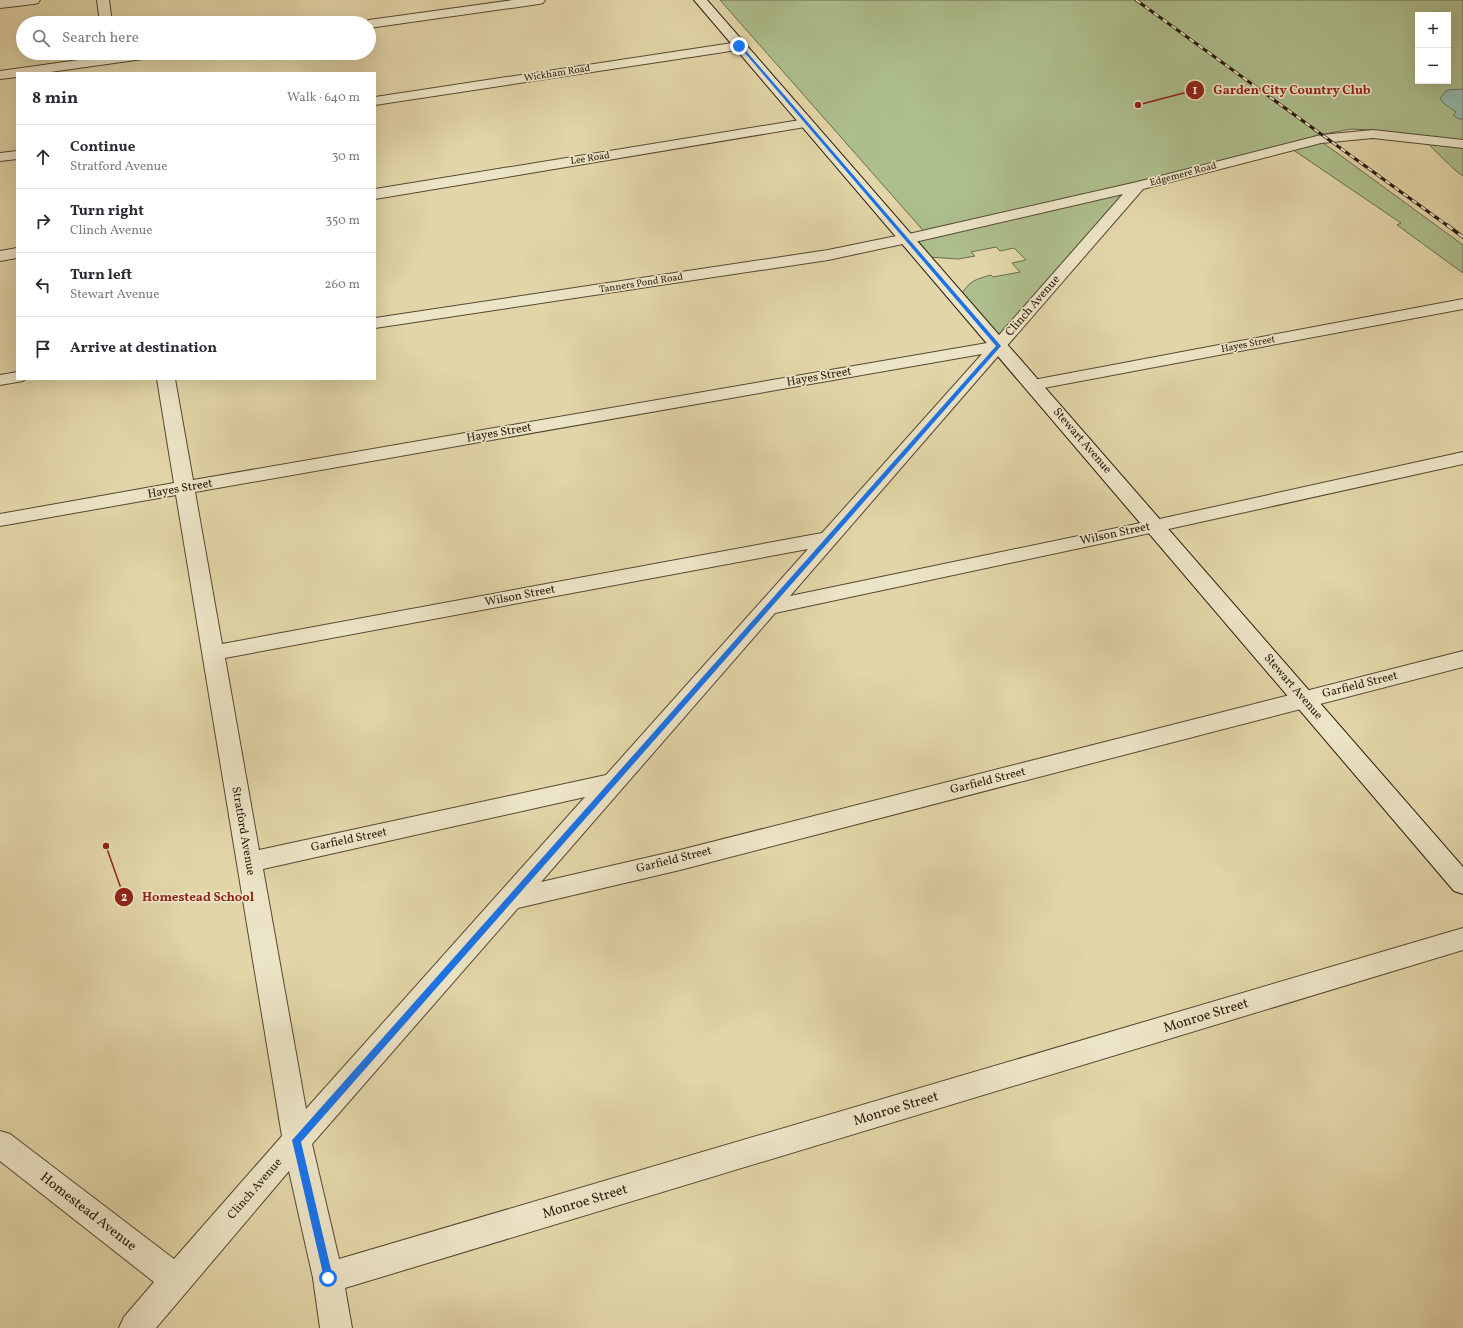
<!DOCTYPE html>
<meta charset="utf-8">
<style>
:root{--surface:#fff;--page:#f2f2f3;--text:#2b2b33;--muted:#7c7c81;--line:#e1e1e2}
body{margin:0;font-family:Vollkorn,serif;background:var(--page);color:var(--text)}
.controls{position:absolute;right:12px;top:12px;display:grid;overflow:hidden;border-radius:0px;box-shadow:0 4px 16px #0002}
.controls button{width:36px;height:36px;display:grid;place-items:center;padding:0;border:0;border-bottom:1px solid var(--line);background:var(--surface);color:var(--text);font:20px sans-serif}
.stop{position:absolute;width:12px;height:12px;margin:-9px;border:3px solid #1a73e8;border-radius:50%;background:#fff}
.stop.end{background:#1a73e8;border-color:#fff;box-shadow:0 1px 4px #0008}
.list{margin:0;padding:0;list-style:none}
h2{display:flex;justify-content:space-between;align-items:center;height:52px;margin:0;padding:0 16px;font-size:17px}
h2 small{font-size:13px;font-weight:400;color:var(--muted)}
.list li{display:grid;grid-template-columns:26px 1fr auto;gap:12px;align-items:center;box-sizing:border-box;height:64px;padding:0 16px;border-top:1px solid var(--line)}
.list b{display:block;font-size:15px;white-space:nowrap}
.list p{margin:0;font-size:13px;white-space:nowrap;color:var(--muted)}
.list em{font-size:13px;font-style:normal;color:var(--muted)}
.icon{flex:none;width:22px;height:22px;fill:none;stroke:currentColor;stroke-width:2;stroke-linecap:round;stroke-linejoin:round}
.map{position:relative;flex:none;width:1463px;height:1328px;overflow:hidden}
.search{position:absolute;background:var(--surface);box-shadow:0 4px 16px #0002;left:16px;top:16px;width:360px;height:44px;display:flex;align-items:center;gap:10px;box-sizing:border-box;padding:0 14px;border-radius:22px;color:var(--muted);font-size:15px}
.panel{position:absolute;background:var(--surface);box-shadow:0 4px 16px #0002;left:16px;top:72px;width:360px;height:308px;border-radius:0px}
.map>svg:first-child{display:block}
</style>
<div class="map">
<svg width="1463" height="1328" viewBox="0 0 1463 1328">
<rect width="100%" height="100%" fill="#e2d5a7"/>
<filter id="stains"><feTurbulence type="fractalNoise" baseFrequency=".005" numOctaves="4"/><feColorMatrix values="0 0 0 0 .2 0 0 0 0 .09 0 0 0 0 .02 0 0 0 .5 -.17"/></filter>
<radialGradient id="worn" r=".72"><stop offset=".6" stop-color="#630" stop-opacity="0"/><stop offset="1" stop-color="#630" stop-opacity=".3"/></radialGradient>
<path fill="#adbe8c" stroke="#6a6c4c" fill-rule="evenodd" d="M 720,0 L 1463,0 L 1463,176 L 1455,170 L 1421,137 L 1372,130 L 1351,129 L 1314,136 L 1463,245 L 1463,273 L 1397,225 L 1401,223 L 1286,145 L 1136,185 L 999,338 L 961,295 C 969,281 976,279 991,275 L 993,277 L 1020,272 L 1012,263 L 1026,260 L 1014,248 L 1000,251 L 996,247 L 971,252 L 975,256 L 958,259 L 928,257 L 913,240 L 928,236 ZM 1418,15 L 1448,15 L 1448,81 L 1418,81 Z"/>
<path fill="#95b8aa" stroke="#69786b" d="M 1463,89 L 1463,119 L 1459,119 L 1453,115 L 1456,112 L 1443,103 L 1440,98 L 1447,90 Z"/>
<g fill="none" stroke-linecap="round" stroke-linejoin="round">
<defs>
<g id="minor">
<path d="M 0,0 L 40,0 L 38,3 L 34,4 L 0,8 Z"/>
<path d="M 97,0 L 109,0 L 112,23 L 100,23 Z"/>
<path d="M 513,0 L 545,0 L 543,3 L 539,4 L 369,28 L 369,23 L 363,23 L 369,20 Z"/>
<path d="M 739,42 L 744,43 L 746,46 L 744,49 L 375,105 L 375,97 Z"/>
<path d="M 129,53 L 164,53 L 162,56 L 157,57 L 43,73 L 17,73 L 17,77 L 0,79 L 0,71 Z"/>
<path d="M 806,119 L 811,120 L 813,123 L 811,126 L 375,199 L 375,189 Z"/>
<path d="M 1373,130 L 1463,140 L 1463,148 L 1373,138 L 1321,143 L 1143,189 L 790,596 L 1155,520 L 1463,452 L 1463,464 L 1155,532 L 775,613 L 541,882 L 680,850 L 1463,651 L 1463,667 L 680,870 L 518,908 L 312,1144 L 339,1259 L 1463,928 L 1463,950 L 345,1288 L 352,1328 L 320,1328 L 313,1278 L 289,1171 L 156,1328 L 119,1328 L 124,1317 L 154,1282 L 0,1161 L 0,1131 L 10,1134 L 174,1259 L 282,1136 L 176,495 L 0,526 L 0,514 L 174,483 L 157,379 L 175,379 L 193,480 L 993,342 L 1123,194 L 906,244 L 900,242 L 898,239 L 900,236 L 1137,182 L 1321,135 ZM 982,354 L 822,533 L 222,644 L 195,492 ZM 808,549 L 606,775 L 259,850 L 225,658 ZM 585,797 L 306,1109 L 263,869 Z"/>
<path d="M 17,151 L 17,159 L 0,161 L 0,153 Z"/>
<path d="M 17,248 L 17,258 L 0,261 L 0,251 Z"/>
<path d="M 1463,299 L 1463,309 L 1033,390 L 1027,389 L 1024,385 L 1027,381 L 1033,380 Z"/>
</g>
<g id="tertiary">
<path d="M 906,234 L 912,236 L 914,239 L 912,242 L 828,260 L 375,328 L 375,318 L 828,250 Z"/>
<path d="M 17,372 L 17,379 L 25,379 L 23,381 L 0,385 L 0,375 Z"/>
</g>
<path id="secondary" d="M 694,0 L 707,0 L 1463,867 L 1463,894 L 1454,891 Z"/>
</defs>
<use href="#minor" stroke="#564833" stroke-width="2"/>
<use href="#tertiary" stroke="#564833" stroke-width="2"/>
<use href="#secondary" stroke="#28190c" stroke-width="2"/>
<use href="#minor" fill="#ece4c6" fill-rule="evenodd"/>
<use href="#tertiary" fill="#ece4c6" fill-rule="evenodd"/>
<use href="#secondary" fill="#ece4c6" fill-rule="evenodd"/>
<defs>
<path id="rail-far1" d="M 1136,0 L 1448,226"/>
<path id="rail" d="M 1447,225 L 1463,237"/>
</defs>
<use href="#rail-far1" stroke="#28190c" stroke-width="3"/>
<use href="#rail" stroke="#28190c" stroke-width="3.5"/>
<use href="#rail-far1" stroke="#ece4c6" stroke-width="2" stroke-dasharray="5.5" stroke-linecap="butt"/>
<use href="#rail" stroke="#ece4c6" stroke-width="2.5" stroke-dasharray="7" stroke-linecap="butt"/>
</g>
<path fill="#1a73e8" d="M 738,45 L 741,45 L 1001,346 L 301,1142 L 333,1278 L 331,1282 L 328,1283 L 325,1282 L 324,1278 L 292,1140 L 294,1138 L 996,346 Z"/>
<g text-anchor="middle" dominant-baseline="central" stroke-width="3.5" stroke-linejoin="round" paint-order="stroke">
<g font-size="10" fill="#28190c" stroke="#ece4c6">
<text transform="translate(557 73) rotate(-9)">Wickham Road</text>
<text transform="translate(590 158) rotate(-9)">Lee Road</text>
<text transform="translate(1183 174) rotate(-15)">Edgemere Road</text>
<text transform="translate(641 283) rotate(-9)">Tanners Pond Road</text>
<text transform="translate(1248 344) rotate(-11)">Hayes Street</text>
</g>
<g font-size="12" fill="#28190c" stroke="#ece4c6">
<text transform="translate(1033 306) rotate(-49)">Clinch Avenue</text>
<text transform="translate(819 377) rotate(-10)">Hayes Street</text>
<text transform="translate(499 433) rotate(-10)">Hayes Street</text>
<text transform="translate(1082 441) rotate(49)">Stewart Avenue</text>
<text transform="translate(180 489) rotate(-10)">Hayes Street</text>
<text transform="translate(1115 534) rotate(-12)">Wilson Street</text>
<text transform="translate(520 596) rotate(-11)">Wilson Street</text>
<text transform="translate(1360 685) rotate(-14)">Garfield Street</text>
<text transform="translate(1293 687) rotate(49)">Stewart Avenue</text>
<text transform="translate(988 781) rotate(-14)">Garfield Street</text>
<text transform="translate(243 831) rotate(80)">Stratford Avenue</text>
<text transform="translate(349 840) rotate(-12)">Garfield Street</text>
<text transform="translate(674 860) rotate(-14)">Garfield Street</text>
<text transform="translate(255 1189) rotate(-49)">Clinch Avenue</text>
</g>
<g font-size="14" fill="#28190c" stroke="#ece4c6">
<text transform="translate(1206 1016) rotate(-17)">Monroe Street</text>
<text transform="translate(896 1109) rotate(-17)">Monroe Street</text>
<text transform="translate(585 1202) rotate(-17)">Monroe Street</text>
<text transform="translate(88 1212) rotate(38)">Homestead Avenue</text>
</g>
</g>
<path fill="none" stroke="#8f2418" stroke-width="1.5" d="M1138 105L1195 90M106 846L124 897"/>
<g fill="#8f2418" stroke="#ece4c6" stroke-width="1.5">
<circle cx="1138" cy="105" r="4"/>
<circle cx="106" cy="846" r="4"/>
<circle cx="1195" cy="90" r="10"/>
<circle cx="124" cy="897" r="10"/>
</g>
<g font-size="12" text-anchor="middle" font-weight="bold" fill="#fff">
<text x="1195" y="94">1</text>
<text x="124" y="901">2</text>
</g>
<g font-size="13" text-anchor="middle" font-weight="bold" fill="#8f2418" stroke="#ece4c6" stroke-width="3.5" stroke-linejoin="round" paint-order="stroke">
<text x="1292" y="94">Garden City Country Club</text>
<text x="198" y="901">Homestead School</text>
</g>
<rect width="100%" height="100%" filter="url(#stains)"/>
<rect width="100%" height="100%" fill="url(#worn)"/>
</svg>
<div class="controls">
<button>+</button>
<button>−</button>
</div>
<div class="stop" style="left:328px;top:1278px"></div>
<div class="stop end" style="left:739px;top:46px"></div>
<div class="search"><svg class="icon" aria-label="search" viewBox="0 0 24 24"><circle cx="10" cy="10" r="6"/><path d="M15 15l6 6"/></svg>Search here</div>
<section class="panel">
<h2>8 min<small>Walk · 640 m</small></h2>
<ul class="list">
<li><svg class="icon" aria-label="ahead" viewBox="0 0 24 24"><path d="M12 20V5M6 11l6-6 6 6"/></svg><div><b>Continue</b><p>Stratford Avenue</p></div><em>30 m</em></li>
<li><svg class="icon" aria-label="right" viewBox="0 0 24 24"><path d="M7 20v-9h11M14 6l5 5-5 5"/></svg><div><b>Turn right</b><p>Clinch Avenue</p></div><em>350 m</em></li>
<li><svg class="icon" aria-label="left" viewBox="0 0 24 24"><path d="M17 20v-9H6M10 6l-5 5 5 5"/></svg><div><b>Turn left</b><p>Stewart Avenue</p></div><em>260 m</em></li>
<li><svg class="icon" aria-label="arrive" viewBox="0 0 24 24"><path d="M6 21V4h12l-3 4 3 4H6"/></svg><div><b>Arrive at destination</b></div></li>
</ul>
</section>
</div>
